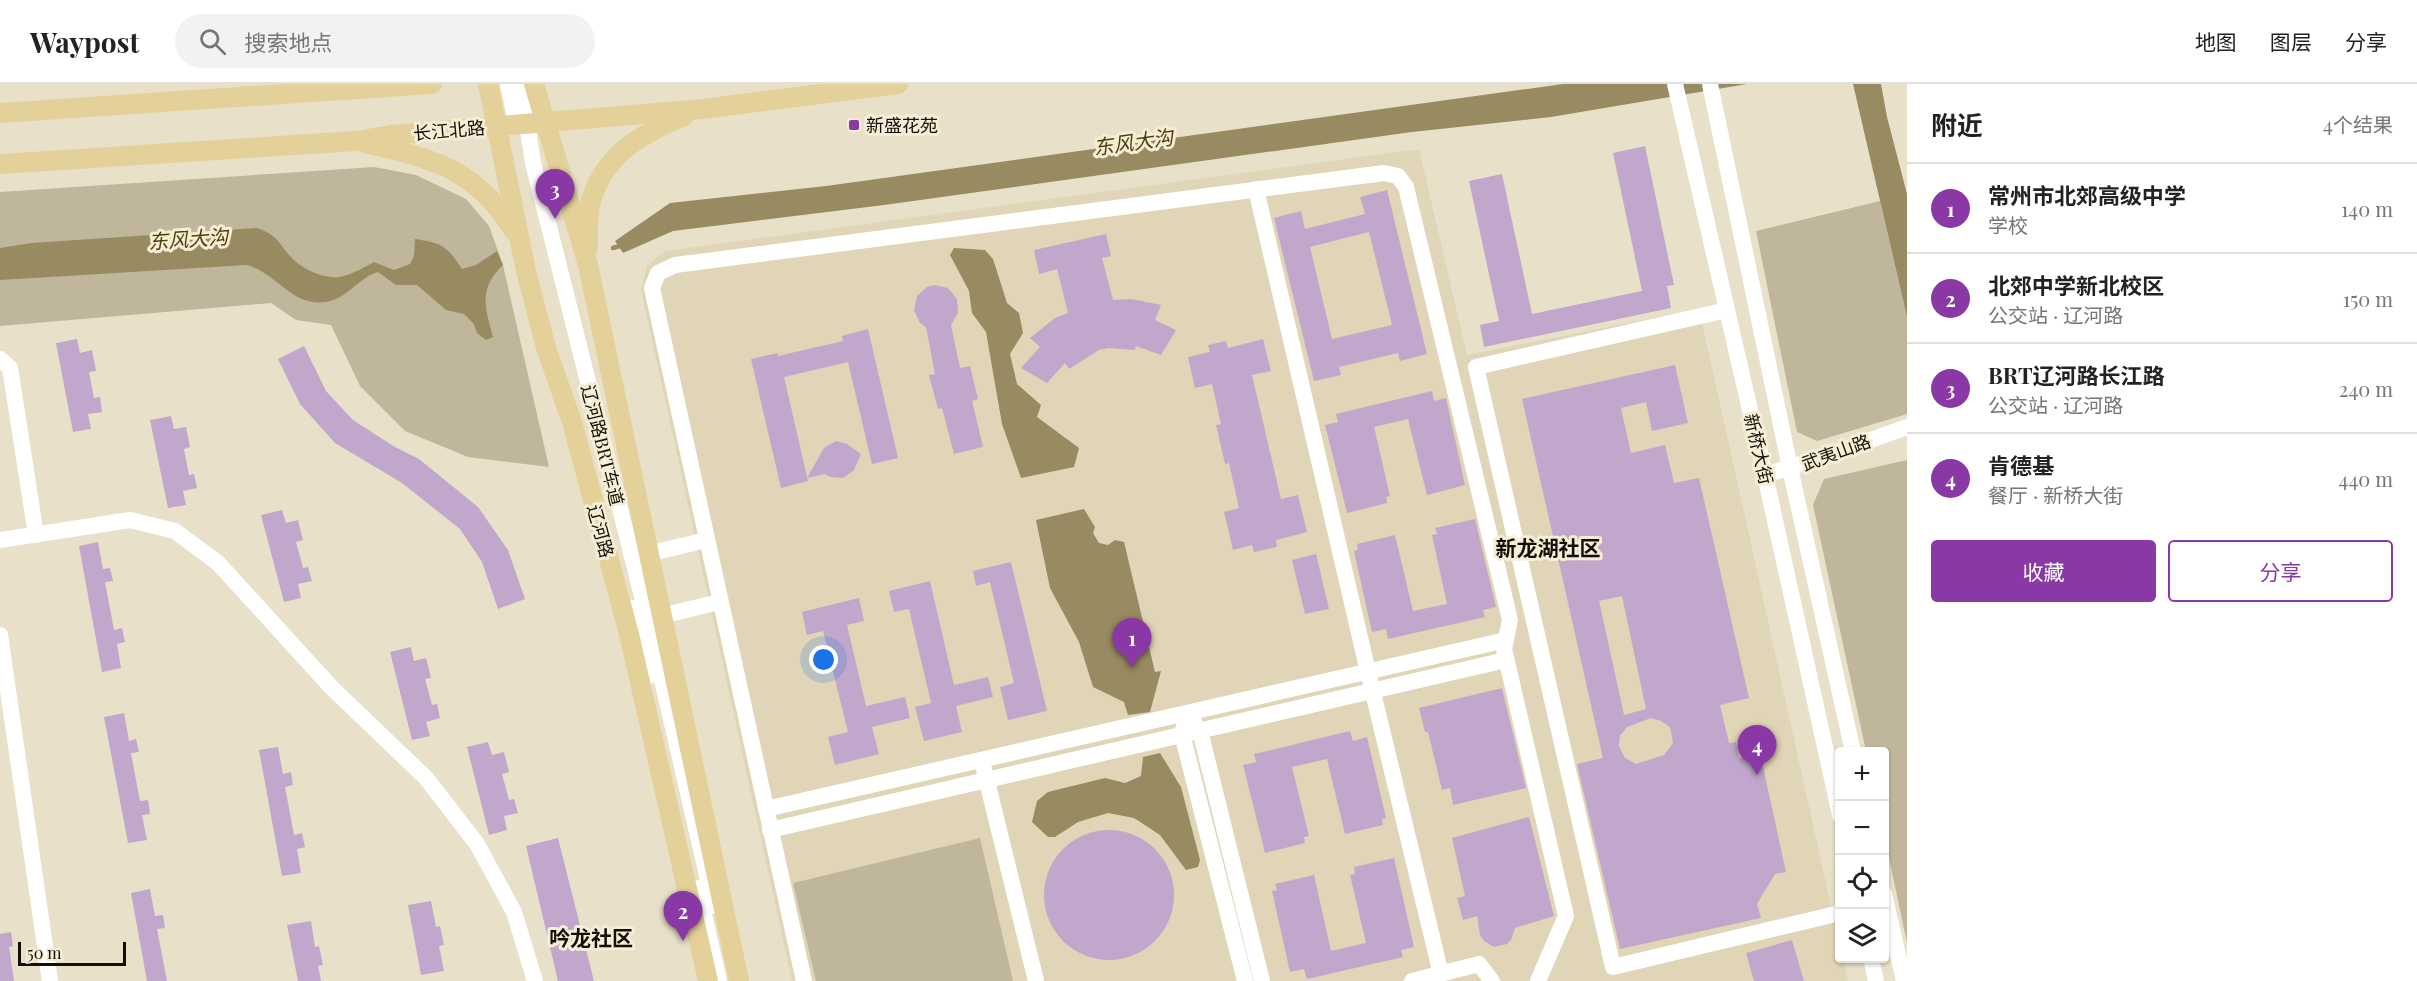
<!DOCTYPE html>
<html lang="zh">
<meta charset="utf-8">
<style>
:root{--surface:#fff;--page:#f2f2f2;--text:#222;--muted:#767676;--line:#e0e0e0;--accent:#8b38a7}
body{margin:0;font-family:"Playfair Display","Noto Sans SC",serif;background:var(--page);color:var(--text)}
.controls{position:absolute;right:18px;bottom:18px;display:grid;overflow:hidden;border-radius:6px;box-shadow:0 2px 4px #0004}
.controls button{width:54px;height:54px;display:grid;place-items:center;padding:0;border:0;border-bottom:2px solid var(--line);background:var(--surface);color:var(--text);font:30px sans-serif}
.scale{position:absolute;left:18px;bottom:15px;width:108px;box-sizing:border-box;padding-left:6px;border:3px solid #120f07;border-top:0;font-size:16px;line-height:21px;white-space:nowrap;color:#120f07;-webkit-text-stroke:4px #f6edd6;paint-order:stroke}
.you{position:absolute;left:824px;top:576px;width:21px;height:21px;margin:-15px;border:4px solid #fff;border-radius:50%;background:#1a73e8;box-shadow:0 0 0 9px #1a73e833}
.badge{display:grid;place-items:center;width:39px;height:39px;border-radius:50%;background:var(--accent);color:#fff;font-size:20px;font-weight:700}
.pin{position:absolute;translate:-50% -50px;filter:drop-shadow(0 2px 3px #0008)}
.pin::after{content:'';position:absolute;top:32px;width:21px;height:18px;background:inherit;clip-path:polygon(0 0,100% 0,50% 100%)}
.list{margin:0;padding:0;list-style:none}
h2{display:flex;justify-content:space-between;align-items:center;height:78px;margin:0;padding:0 24px;font-size:26px}
h2 small{font-size:20px;font-weight:400;color:var(--muted)}
.list li{display:grid;grid-template-columns:39px 1fr auto;gap:18px;align-items:center;box-sizing:border-box;height:90px;padding:0 24px;border-top:2px solid var(--line)}
.list b{display:block;font-size:22px;white-space:nowrap}
.list p{margin:0;font-size:20px;white-space:nowrap;color:var(--muted)}
.list em{font-size:20px;font-style:normal;color:var(--muted)}
.actions{display:flex;gap:12px;padding:18px 24px}
.actions a{flex:1;padding:14px 0;border:2px solid var(--accent);border-radius:6px;text-align:center;font-size:21px;color:var(--accent)}
.actions .main{background:var(--accent);color:#fff}
.icon{flex:none;width:33px;height:33px;fill:none;stroke:currentColor;stroke-width:2;stroke-linecap:round;stroke-linejoin:round}
.map{position:relative;flex:none;width:1907px;height:897px;overflow:hidden}
header{display:flex;align-items:center;gap:36px;box-sizing:border-box;height:84px;padding:0 30px;background:var(--surface);border-bottom:2px solid var(--line)}
header strong{font-size:28px}
nav{display:flex;gap:33px;margin-inline-start:auto;font-size:21px}
.search{width:420px;height:54px;background:var(--page);display:flex;align-items:center;gap:15px;box-sizing:border-box;padding:0 21px;border-radius:33px;color:var(--muted);font-size:22px}
main{display:flex}
aside{flex:1;background:var(--surface)}
.map>svg:first-child{display:block}
</style>
<header>
<strong>Waypost</strong>
<div class="search"><svg class="icon" aria-label="search" viewBox="0 0 24 24"><circle cx="10" cy="10" r="6"/><path d="M15 15l6 6"/></svg>搜索地点</div>
<nav><a>地图</a><a>图层</a><a>分享</a></nav>
</header>
<main>
<div class="map">
<svg width="1907" height="897" viewBox="0 0 1907 897">
<rect width="100%" height="100%" fill="#e9e0c9"/>
<path fill="#e0d5b7" d="M 1419,65 L 1467,271 L 1699,225 L 1839,858 L 1840,874 L 1843,875 L 1848,897 L 792,897 L 641,206 L 647,182 L 665,167 Z"/>
<g fill="#c0b69b">
<path d="M 374,83 L 416,91 L 466,115 L 489,142 L 503,181 L 549,383 L 468,373 L 405,347 L 360,302 L 331,241 L 296,236 L 271,219 L 0,242 L 0,108 Z"/>
<path d="M 1880,117 L 1907,233 L 1907,330 L 1817,357 L 1797,348 L 1756,147 Z"/>
<path d="M 1907,376 L 1907,859 L 1885,755 L 1884,668 L 1866,667 L 1813,421 L 1824,395 Z"/>
<path d="M 980,754 L 1013,897 L 816,897 L 793,799 Z"/>
</g>
<g fill="#988a61">
<path d="M 1563,0 L 1747,0 L 1551,33 L 1412,48 L 884,121 L 673,147 L 623,169 L 615,157 L 670,119 L 826,102 Z"/>
<path d="M 1853,0 L 1881,0 L 1887,33 L 1907,110 L 1907,233 Z"/>
<path d="M 257,144 C 281,153 277,159 292,174 C 303,186 328,197 344,192 C 354,189 365,183 374,178 L 394,186 L 410,180 L 414,172 L 415,155 C 442,159 447,162 462,185 L 476,181 L 497,167 L 503,181 C 478,205 485,223 493,253 L 486,256 L 477,249 L 474,240 L 464,230 L 446,226 L 417,201 L 396,201 L 378,188 C 360,193 349,212 330,217 C 293,226 279,190 247,181 L 0,196 L 0,164 L 32,159 Z"/>
<path d="M 954,164 L 985,166 L 993,175 L 1007,219 L 1019,229 L 1023,249 L 1010,270 L 1017,300 L 1041,321 L 1037,333 L 1079,364 L 1074,383 L 1021,394 L 1002,340 L 986,248 L 972,229 L 969,207 L 950,171 Z"/>
<path d="M 1084,425 L 1095,443 L 1093,449 L 1099,459 L 1108,461 L 1115,456 L 1124,458 L 1155,588 L 1161,587 L 1150,628 L 1128,631 L 1124,618 L 1093,603 L 1079,558 L 1050,504 L 1036,436 Z"/>
<path d="M 1160,669 L 1181,703 L 1200,776 L 1198,783 L 1186,786 L 1160,751 L 1134,734 L 1108,729 L 1078,738 L 1055,753 L 1048,753 L 1032,738 L 1037,717 L 1048,708 L 1105,694 L 1125,699 L 1141,692 L 1143,673 Z"/>
</g>
<g fill="none" stroke-linecap="round" stroke-linejoin="round">
<path stroke="#988a61" stroke-width="4.5" d="M 613,164 L 623,161"/>
</g>
<g fill="#c1a7cb" fill-rule="evenodd">
<path d="M 1645,62 L 1674,201 L 1667,202 L 1671,224 L 1484,263 L 1480,241 L 1499,237 L 1469,97 L 1502,90 L 1532,230 L 1642,207 L 1613,69 Z"/>
<path d="M 1387,106 L 1427,270 L 1400,277 L 1398,269 L 1339,283 L 1341,291 L 1314,297 L 1274,134 L 1301,127 L 1305,145 L 1365,130 L 1360,113 ZM 1369,148 L 1392,241 L 1332,255 L 1310,163 Z"/>
<path d="M 1106,150 L 1111,172 L 1102,174 L 1113,216 L 1132,215 L 1161,221 L 1155,236 L 1176,246 L 1161,271 L 1136,262 L 1135,266 L 1108,264 L 1099,266 L 1069,285 L 1065,279 L 1047,299 L 1021,284 L 1040,263 L 1030,254 L 1055,234 L 1068,229 L 1057,185 L 1039,190 L 1034,166 Z"/>
<path d="M 934,201 L 948,204 L 957,215 L 958,229 L 951,241 L 960,284 L 970,282 L 978,315 L 972,317 L 983,363 L 954,370 L 942,324 L 938,325 L 929,291 L 935,290 L 926,243 L 920,239 L 914,226 L 917,212 L 927,203 Z"/>
<path d="M 868,245 L 898,374 L 872,380 L 848,278 L 784,293 L 808,397 L 781,404 L 751,275 L 778,269 L 778,272 L 843,257 L 842,252 Z"/>
<path d="M 77,255 L 80,269 L 92,266 L 96,287 L 89,288 L 94,314 L 100,313 L 102,328 L 88,330 L 91,345 L 73,348 L 56,259 Z"/>
<path d="M 1263,255 L 1271,287 L 1252,291 L 1281,415 L 1298,411 L 1307,448 L 1276,456 L 1277,463 L 1254,468 L 1252,461 L 1233,466 L 1224,428 L 1239,424 L 1229,379 L 1225,380 L 1216,341 L 1221,340 L 1212,300 L 1195,304 L 1188,273 L 1210,268 L 1208,261 L 1226,257 L 1228,264 Z"/>
<path d="M 304,262 L 326,307 L 353,336 L 395,363 L 419,375 L 478,423 L 508,466 L 525,515 L 498,525 L 482,478 L 460,445 L 402,399 L 335,359 L 300,320 L 278,275 Z"/>
<path d="M 1675,281 L 1688,339 L 1652,347 L 1646,318 L 1621,324 L 1631,369 L 1665,361 L 1674,399 L 1699,394 L 1749,614 L 1720,621 L 1729,659 L 1736,658 L 1739,674 L 1760,669 L 1786,788 L 1775,790 L 1757,820 L 1761,834 L 1620,865 L 1577,680 L 1603,674 L 1522,315 ZM 1622,512 L 1646,625 L 1624,631 L 1599,517 ZM 1651,634 L 1661,637 L 1670,643 L 1673,659 L 1664,671 L 1636,680 L 1625,674 L 1619,662 L 1620,652 L 1627,643 Z"/>
<path d="M 1432,307 L 1434,317 L 1446,314 L 1465,401 L 1427,411 L 1408,335 L 1374,343 L 1390,412 L 1386,413 L 1387,419 L 1347,429 L 1325,341 L 1338,338 L 1336,330 Z"/>
<path d="M 171,332 L 174,345 L 186,343 L 190,363 L 184,365 L 189,391 L 194,390 L 197,404 L 183,407 L 186,421 L 168,424 L 150,336 Z"/>
<path d="M 836,357 L 847,360 L 861,370 L 854,386 L 843,394 L 830,393 L 825,390 L 807,394 L 824,364 Z"/>
<path d="M 282,426 L 286,439 L 298,436 L 303,456 L 296,458 L 303,484 L 308,483 L 312,497 L 298,500 L 301,514 L 284,518 L 261,431 Z"/>
<path d="M 1475,435 L 1496,523 L 1483,526 L 1485,533 L 1388,555 L 1386,545 L 1372,548 L 1354,467 L 1358,466 L 1357,460 L 1395,451 L 1413,527 L 1447,520 L 1432,451 L 1437,450 L 1435,444 Z"/>
<path d="M 98,458 L 103,485 L 110,484 L 113,497 L 105,498 L 114,546 L 122,544 L 125,558 L 117,560 L 121,584 L 102,588 L 79,462 Z"/>
<path d="M 1316,470 L 1329,525 L 1305,530 L 1292,476 Z"/>
<path d="M 1011,478 L 1047,627 L 1008,636 L 1000,603 L 1014,599 L 990,498 L 976,502 L 973,487 Z"/>
<path d="M 930,497 L 954,601 L 988,593 L 993,613 L 956,622 L 962,648 L 924,657 L 915,623 L 931,619 L 909,525 L 894,528 L 889,507 Z"/>
<path d="M 859,514 L 864,537 L 847,541 L 866,622 L 905,613 L 910,634 L 872,643 L 879,670 L 835,681 L 828,653 L 848,648 L 823,547 L 807,551 L 802,528 Z"/>
<path d="M 411,563 L 414,577 L 426,574 L 431,594 L 425,595 L 432,621 L 437,620 L 440,634 L 426,638 L 430,652 L 412,656 L 390,568 Z"/>
<path d="M 1502,604 L 1526,704 L 1453,721 L 1450,704 L 1442,706 L 1428,648 L 1425,648 L 1419,624 Z"/>
<path d="M 124,629 L 129,657 L 136,655 L 139,668 L 131,669 L 140,717 L 148,716 L 150,730 L 142,731 L 147,756 L 128,759 L 104,633 Z"/>
<path d="M 1350,647 L 1353,657 L 1367,653 L 1386,734 L 1382,735 L 1383,741 L 1345,750 L 1327,675 L 1292,683 L 1309,752 L 1304,753 L 1305,759 L 1265,769 L 1243,681 L 1256,678 L 1254,670 Z"/>
<path d="M 488,658 L 492,671 L 504,668 L 509,688 L 502,690 L 509,716 L 514,715 L 518,729 L 504,732 L 507,746 L 489,751 L 467,663 Z"/>
<path d="M 278,663 L 283,690 L 291,688 L 293,701 L 285,703 L 294,751 L 302,749 L 305,763 L 297,765 L 301,789 L 282,792 L 259,666 Z"/>
<path d="M 1529,733 L 1554,832 L 1515,844 L 1511,856 L 1507,860 L 1494,863 L 1484,857 L 1480,851 L 1477,832 L 1463,836 L 1457,814 L 1465,812 L 1452,754 Z"/>
<circle cx="1109" cy="811" r="65"/>
<path d="M 558,754 L 594,897 L 558,897 L 526,762 Z"/>
<path d="M 1394,774 L 1414,863 L 1401,866 L 1403,873 L 1307,895 L 1304,885 L 1290,888 L 1272,807 L 1277,806 L 1275,800 L 1314,791 L 1331,867 L 1366,859 L 1350,791 L 1355,790 L 1354,783 Z"/>
<path d="M 150,805 L 155,832 L 163,831 L 165,844 L 157,845 L 167,897 L 147,897 L 131,809 Z"/>
<path d="M 431,817 L 436,843 L 440,842 L 444,861 L 439,862 L 444,887 L 421,891 L 408,821 Z"/>
<path d="M 311,837 L 315,863 L 319,862 L 323,881 L 318,882 L 321,897 L 298,897 L 287,841 Z"/>
<path d="M 11,848 L 13,862 L 9,863 L 14,897 L 0,897 L 0,850 Z"/>
<path d="M 1792,856 L 1804,897 L 1754,897 L 1746,869 Z"/>
</g>
<g fill="none" stroke-linecap="round" stroke-linejoin="round">
<g stroke="#fff" stroke-width="16">
<path d="M 508,0 L 516,38"/>
<path d="M 521,0 L 533,79 L 651,548 L 714,822"/>
<path d="M 1675,0 L 1765,391 L 1840,731"/>
<path d="M 1710,0 L 1790,384 L 1853,668"/>
<path d="M 1256,105 L 1368,588 L 1441,890"/>
<path d="M 1727,226 L 1476,283 L 1613,883 L 1840,829"/>
<path d="M 0,275 L 10,284 L 36,451"/>
<path d="M 1765,391 L 1814,376 L 1907,343"/>
<path d="M 0,456 L 130,436 L 175,447 L 218,479 L 332,604 L 426,694 L 477,760 L 514,828 L 535,897"/>
<path d="M 648,470 L 706,456"/>
<path d="M 633,524 L 649,592"/>
<path d="M 661,532 L 719,518"/>
<path d="M 0,551 L 50,897"/>
<path d="M 984,685 L 1036,897"/>
<path d="M 766,725 L 1506,556"/>
<path d="M 770,746 L 1506,576"/>
<path d="M 698,804 L 719,897"/>
<path d="M 1884,810 L 1904,897"/>
<path d="M 1871,874 L 1876,897"/>
<path d="M 804,897 L 652,204 L 658,189 L 675,181 L 1384,89 L 1398,92 L 1406,103 L 1510,536 L 1504,565 L 1566,832 L 1538,897"/>
<path d="M 1245,897 L 1182,650 L 1187,629 L 1200,647 L 1262,897"/>
<path d="M 1412,897 L 1479,880 L 1492,897"/>
</g>
<g stroke="#e4d099" stroke-width="20">
<path d="M 488,0 L 526,187 L 546,264 L 572,338 L 629,550 L 708,897"/>
<path d="M 534,0 L 588,181 L 739,897"/>
<path d="M 0,29 L 432,0"/>
<path d="M 364,59 C 431,74 476,84 514,147"/>
<path d="M 0,80 L 356,57 L 391,51 L 703,25 L 898,0"/>
<path d="M 588,163 C 588,149 587,130 591,117 C 604,70 643,49 684,32"/>
</g>
</g>
<rect fill="#8b38a7" stroke="#f6edd6" stroke-width="2" x="848" y="35" width="12" height="12" rx="3"/>
<g text-anchor="middle" dominant-baseline="central" stroke-width="6" stroke-linejoin="round" paint-order="stroke">
<g font-size="18" fill="#120f07" stroke="#f6edd6" text-anchor="start">
<text x="866" y="41">新盛花苑</text>
</g>
<g font-size="18" fill="#120f07" stroke="#f6edd6">
<text transform="translate(449 46) rotate(-5)">长江北路</text>
<text transform="translate(603 361) rotate(76)">辽河路BRT车道</text>
<text transform="translate(1759 365) rotate(77)">新桥大街</text>
<text transform="translate(1836 368) rotate(-20)">武夷山路</text>
<text transform="translate(601 447) rotate(75)">辽河路</text>
</g>
<g font-size="20" font-style="italic" fill="#4d3d06" stroke="#f6edd6">
<text transform="translate(1133 57) rotate(-8)">东风大沟</text>
<text transform="translate(188 154) rotate(-4)">东风大沟</text>
</g>
<g font-size="21" font-weight="bold" fill="#120f07" stroke="#f6edd6">
<text x="1548" y="463">新龙湖社区</text>
<text x="591" y="853">吟龙社区</text>
</g>
</g>
</svg>
<div class="controls">
<button>+</button>
<button>−</button>
<button><svg class="icon" aria-label="locate" viewBox="0 0 24 24"><circle cx="12" cy="12" r="6"/><path d="M12 2v4M12 18v4M2 12h4M18 12h4"/></svg></button>
<button><svg class="icon" aria-label="layers" viewBox="0 0 24 24"><path d="M12 4l9 5-9 5-9-5zM3 14l9 5 9-5"/></svg></button>
</div>
<div class="scale">50 m</div>
<div class="you"></div>
<div class="pin badge" style="left:1132px;top:584px">1</div>
<div class="pin badge" style="left:683px;top:857px">2</div>
<div class="pin badge" style="left:555px;top:135px">3</div>
<div class="pin badge" style="left:1757px;top:691px">4</div>
</div>
<aside>
<h2>附近<small>4个结果</small></h2>
<ul class="list">
<li><span class="badge">1</span><div><b>常州市北郊高级中学</b><p>学校</p></div><em>140 m</em></li>
<li><span class="badge">2</span><div><b>北郊中学新北校区</b><p>公交站 · 辽河路</p></div><em>150 m</em></li>
<li><span class="badge">3</span><div><b>BRT辽河路长江路</b><p>公交站 · 辽河路</p></div><em>240 m</em></li>
<li><span class="badge">4</span><div><b>肯德基</b><p>餐厅 · 新桥大街</p></div><em>440 m</em></li>
</ul>
<div class="actions"><a class="main">收藏</a><a>分享</a></div>
</aside>
</main>
